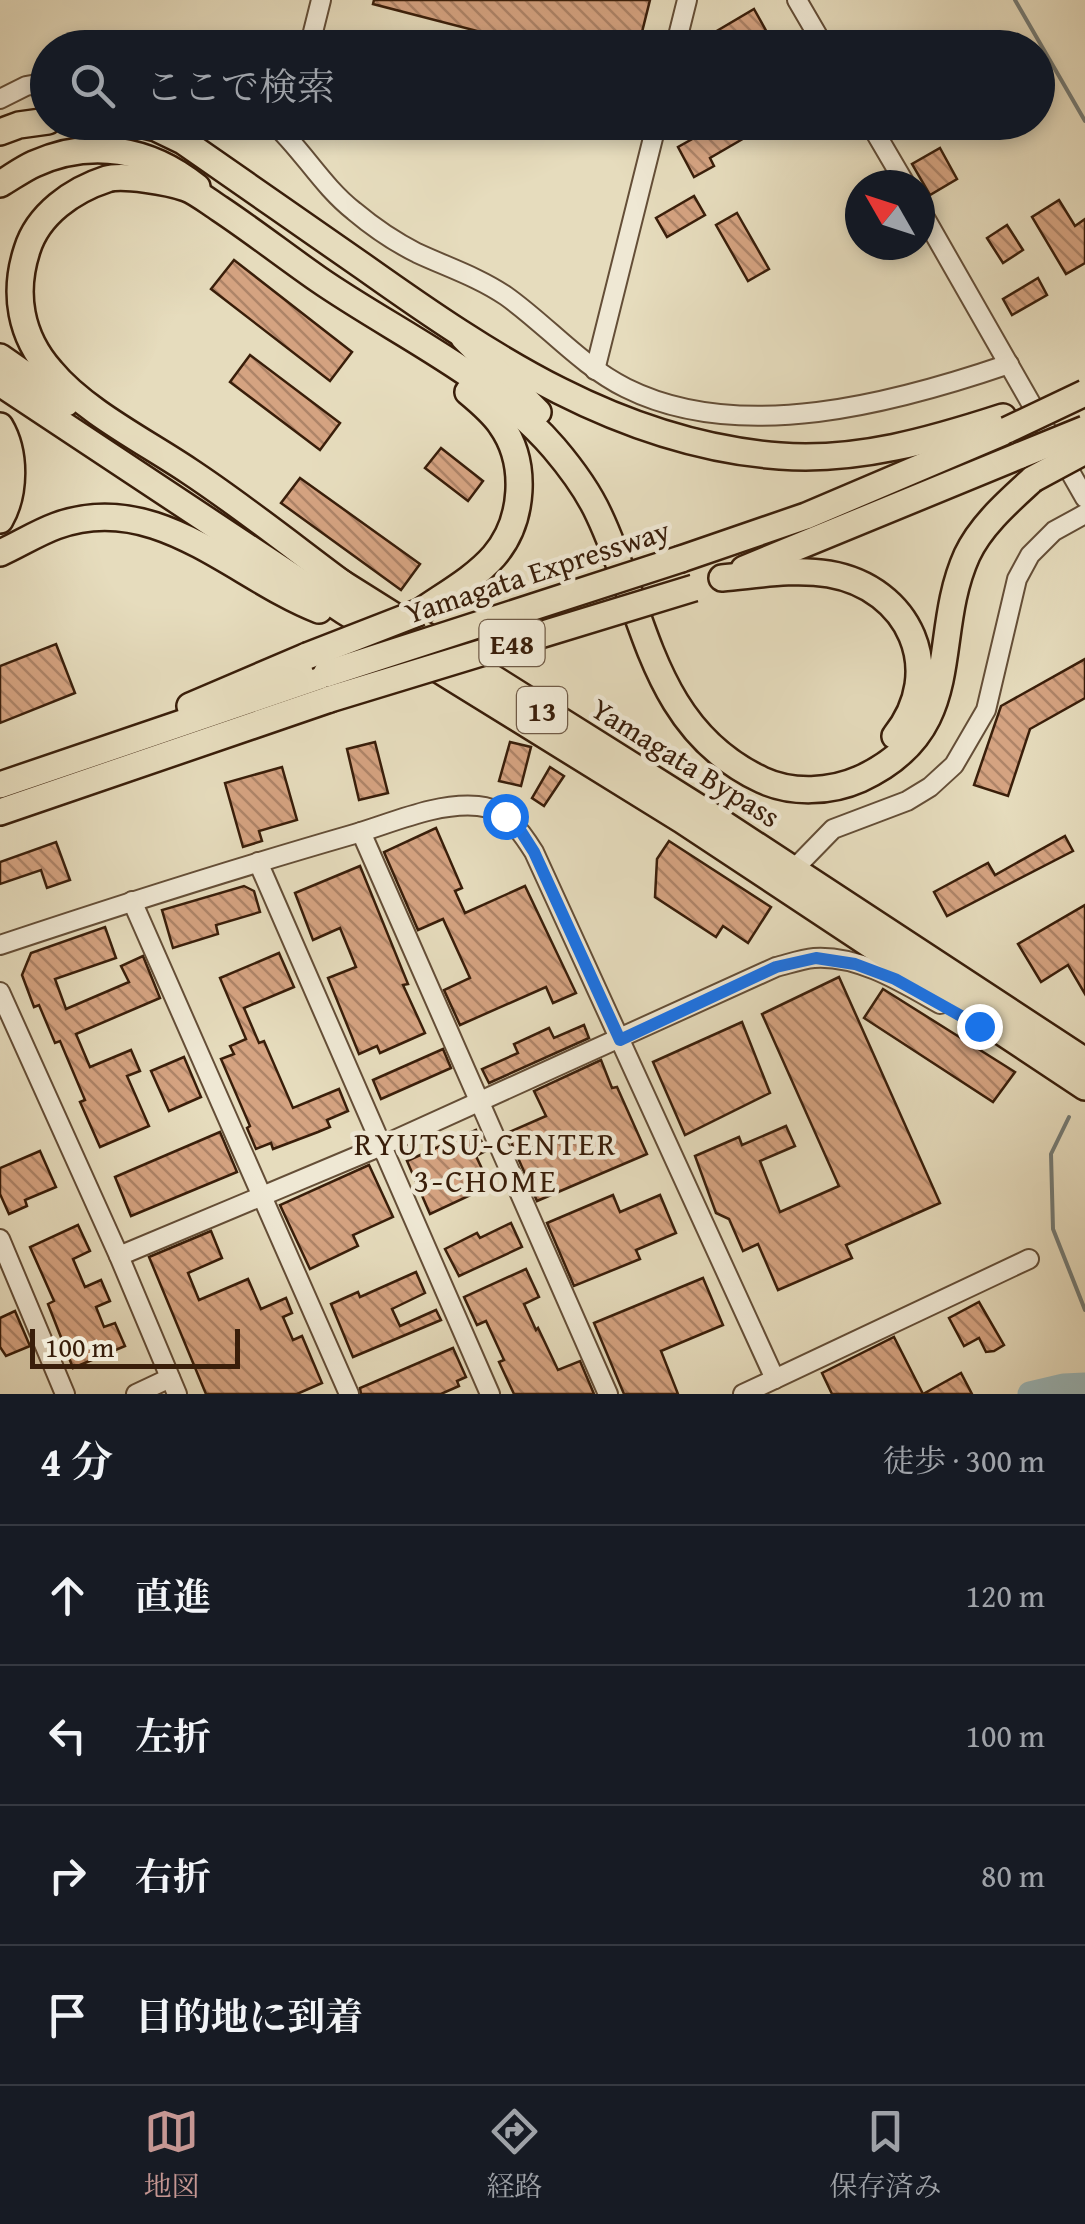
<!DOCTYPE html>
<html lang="ja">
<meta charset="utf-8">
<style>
:root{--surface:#171b24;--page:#20242c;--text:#f1f3f6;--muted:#9ea1a6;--line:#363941;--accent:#c59692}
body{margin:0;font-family:"Gentium Book Plus","Noto Serif JP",serif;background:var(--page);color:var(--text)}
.compass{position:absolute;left:845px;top:170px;width:90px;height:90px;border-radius:50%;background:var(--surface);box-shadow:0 5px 15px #0003;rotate:309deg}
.scale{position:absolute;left:30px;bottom:25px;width:210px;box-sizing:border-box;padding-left:10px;border:5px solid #391e0a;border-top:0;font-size:28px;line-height:35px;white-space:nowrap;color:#391e0a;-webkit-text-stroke:8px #efe8d4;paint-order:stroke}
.stop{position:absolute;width:30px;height:30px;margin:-22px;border:8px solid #1a73e8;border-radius:50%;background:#fff}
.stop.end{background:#1a73e8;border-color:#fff;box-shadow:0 2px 10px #0008}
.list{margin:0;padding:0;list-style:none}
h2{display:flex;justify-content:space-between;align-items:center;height:130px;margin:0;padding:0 40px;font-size:42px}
h2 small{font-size:32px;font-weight:400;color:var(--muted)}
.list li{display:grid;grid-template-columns:65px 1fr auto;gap:30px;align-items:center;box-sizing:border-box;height:140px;padding:0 40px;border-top:2px solid var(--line)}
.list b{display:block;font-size:38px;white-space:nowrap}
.list em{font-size:32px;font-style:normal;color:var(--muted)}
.icon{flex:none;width:55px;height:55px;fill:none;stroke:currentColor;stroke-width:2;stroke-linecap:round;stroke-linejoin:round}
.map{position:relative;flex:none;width:1085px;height:1394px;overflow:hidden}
.search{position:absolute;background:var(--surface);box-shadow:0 5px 15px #0003;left:30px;right:30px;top:30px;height:110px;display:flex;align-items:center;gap:25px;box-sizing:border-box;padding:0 35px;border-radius:55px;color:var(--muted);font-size:38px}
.sheet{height:690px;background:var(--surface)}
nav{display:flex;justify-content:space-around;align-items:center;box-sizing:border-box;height:140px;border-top:2px solid var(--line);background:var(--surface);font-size:28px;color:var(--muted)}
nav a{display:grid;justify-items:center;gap:5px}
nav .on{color:var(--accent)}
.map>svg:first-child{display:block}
</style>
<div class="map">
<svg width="1085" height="1394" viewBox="0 0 1085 1394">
<defs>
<pattern id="building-back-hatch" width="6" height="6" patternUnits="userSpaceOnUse" patternTransform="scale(2.5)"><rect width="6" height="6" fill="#d5a381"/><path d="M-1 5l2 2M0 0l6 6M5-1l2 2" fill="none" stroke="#ae8468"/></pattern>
</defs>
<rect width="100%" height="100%" fill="#e6dcbd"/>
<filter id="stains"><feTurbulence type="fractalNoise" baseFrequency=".002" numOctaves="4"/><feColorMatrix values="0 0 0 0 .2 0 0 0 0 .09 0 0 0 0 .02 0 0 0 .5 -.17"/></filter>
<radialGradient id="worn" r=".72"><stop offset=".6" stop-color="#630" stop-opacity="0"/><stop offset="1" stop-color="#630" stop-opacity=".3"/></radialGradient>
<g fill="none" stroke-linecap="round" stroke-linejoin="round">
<g stroke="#747b75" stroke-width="4">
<path d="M 1015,0 L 1085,121"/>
<path d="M 1069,1117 L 1051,1154 L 1053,1229 L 1085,1310"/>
</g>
<path stroke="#9bb9bc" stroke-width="25" d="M 1030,1394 L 1064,1386 L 1085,1385"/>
</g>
<g fill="url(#building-back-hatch)" stroke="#391e0a" stroke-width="2.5">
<path d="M 374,0 L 650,0 L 638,48 L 543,48 L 373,4 Z"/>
<path d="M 754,9 L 773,43 L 765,48 L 688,48 Z"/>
<path d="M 709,122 L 772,122 L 710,158 L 714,166 L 694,177 L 678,147 L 712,128 Z"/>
<path d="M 940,148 L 957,179 L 930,195 L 912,164 Z"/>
<path d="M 694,196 L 705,215 L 667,237 L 656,218 Z"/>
<path d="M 1059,200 L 1075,226 L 1085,219 L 1085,263 L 1066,274 L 1032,217 Z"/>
<path d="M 737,213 L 769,269 L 748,281 L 716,225 Z"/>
<path d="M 1007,225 L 1023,250 L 1003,263 L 987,238 Z"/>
<path d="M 234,260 L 352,352 L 330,381 L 211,289 Z"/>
<path d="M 1038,278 L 1047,295 L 1012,315 L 1003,299 Z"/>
<path d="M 250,355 L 340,423 L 320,450 L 230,382 Z"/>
<path d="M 441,448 L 483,481 L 468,501 L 425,468 Z"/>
<path d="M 300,478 L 420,564 L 401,590 L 281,503 Z"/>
<path d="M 56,644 L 75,693 L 0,723 L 0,666 Z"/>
<path d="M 1085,659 L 1085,698 L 1030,729 L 1008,796 L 974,785 L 1001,706 Z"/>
<path d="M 375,742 L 388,793 L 359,800 L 347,749 Z"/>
<path d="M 510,742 L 531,747 L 521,786 L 499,781 Z"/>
<path d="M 282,767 L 297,820 L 259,831 L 262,841 L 243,847 L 225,783 Z"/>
<path d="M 550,767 L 564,776 L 544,806 L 532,798 Z"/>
<path d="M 436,828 L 462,888 L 455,891 L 465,913 L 525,886 L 576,993 L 553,1003 L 546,987 L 460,1025 L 444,990 L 470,978 L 443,919 L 418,930 L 384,852 Z"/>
<path d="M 1065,836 L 1073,851 L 947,916 L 934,892 L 988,863 L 995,875 Z"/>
<path d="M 669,841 L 771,907 L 748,943 L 723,926 L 716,937 L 655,897 L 657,859 Z"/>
<path d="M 56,842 L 70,880 L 47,888 L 41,870 L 0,884 L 0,862 Z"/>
<path d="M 360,866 L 408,984 L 403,985 L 425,1033 L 380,1053 L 377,1046 L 359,1054 L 328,978 L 356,967 L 340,928 L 313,940 L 295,893 Z"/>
<path d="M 244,886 L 254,891 L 260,912 L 216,925 L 218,934 L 173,948 L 162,910 Z"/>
<path d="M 1085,905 L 1085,994 L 1068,965 L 1041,982 L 1018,944 Z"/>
<path d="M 105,927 L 116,958 L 55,979 L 66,1009 L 129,982 L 121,966 L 143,956 L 160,998 L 76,1034 L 90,1067 L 131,1050 L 140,1071 L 127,1076 L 149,1126 L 100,1147 L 80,1102 L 85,1100 L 60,1041 L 55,1043 L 39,1005 L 34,1007 L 22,975 L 31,953 Z"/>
<path d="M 279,953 L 294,987 L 244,1008 L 259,1043 L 264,1041 L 293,1108 L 339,1089 L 348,1111 L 327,1120 L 330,1127 L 318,1132 L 273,1149 L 271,1143 L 256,1149 L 247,1128 L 250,1126 L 221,1059 L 234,1054 L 230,1046 L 246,1039 L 220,978 Z"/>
<path d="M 839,977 L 940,1203 L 846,1245 L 852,1258 L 778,1290 L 758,1244 L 743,1251 L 729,1219 L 716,1213 L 695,1156 L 739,1137 L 742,1145 L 786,1126 L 795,1146 L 760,1161 L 780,1212 L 839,1186 L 762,1014 Z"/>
<path d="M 883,989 L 1015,1072 L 993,1102 L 864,1018 Z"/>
<path d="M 742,1022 L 770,1093 L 685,1135 L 653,1062 Z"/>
<path d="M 584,1025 L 589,1038 L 489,1083 L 482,1069 L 518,1053 L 514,1044 L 549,1028 L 554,1038 Z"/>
<path d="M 443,1049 L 451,1068 L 381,1099 L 373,1080 Z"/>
<path d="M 184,1057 L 201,1097 L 169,1111 L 151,1071 Z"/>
<path d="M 601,1060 L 612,1088 L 617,1087 L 647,1154 L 537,1201 L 507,1133 L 546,1116 L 534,1091 Z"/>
<path d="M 476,1130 L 486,1151 L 476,1156 L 490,1186 L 430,1214 L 407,1161 Z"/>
<path d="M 220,1132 L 237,1172 L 131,1216 L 115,1177 Z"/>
<path d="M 40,1151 L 56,1187 L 25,1200 L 27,1206 L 9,1214 L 0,1194 L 0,1168 Z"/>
<path d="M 369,1165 L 393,1217 L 353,1235 L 358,1246 L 310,1269 L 280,1205 Z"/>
<path d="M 613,1195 L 620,1212 L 660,1195 L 676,1233 L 636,1250 L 640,1259 L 574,1286 L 547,1223 Z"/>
<path d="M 511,1223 L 522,1247 L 459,1276 L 445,1249 L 477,1233 L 480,1238 Z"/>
<path d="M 78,1225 L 90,1251 L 73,1259 L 85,1287 L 101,1280 L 110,1301 L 96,1307 L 104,1327 L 115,1323 L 125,1346 L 73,1368 L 48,1304 L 54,1301 L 30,1247 Z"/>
<path d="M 211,1231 L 222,1258 L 188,1273 L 199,1300 L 248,1279 L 261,1309 L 286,1298 L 292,1313 L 283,1317 L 293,1340 L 302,1336 L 322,1383 L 297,1394 L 206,1394 L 149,1257 Z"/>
<path d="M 526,1269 L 539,1297 L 524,1304 L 536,1330 L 538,1328 L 558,1370 L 580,1361 L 594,1394 L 514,1394 L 499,1362 L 504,1360 L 486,1321 L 477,1325 L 464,1297 Z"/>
<path d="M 416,1272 L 425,1293 L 392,1309 L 400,1326 L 436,1310 L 441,1320 L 353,1357 L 331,1304 L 358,1292 L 360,1297 Z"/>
<path d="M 703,1278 L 723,1325 L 661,1351 L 678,1394 L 624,1394 L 594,1323 Z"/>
<path d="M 979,1302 L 1004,1345 L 994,1351 L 986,1352 L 979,1338 L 964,1346 L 949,1318 Z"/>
<path d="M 15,1311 L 30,1346 L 6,1356 L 0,1347 L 0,1318 Z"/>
<path d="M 894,1337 L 923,1394 L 961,1373 L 972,1394 L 832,1394 L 822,1373 Z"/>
<path d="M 453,1348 L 466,1377 L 457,1381 L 459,1386 L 441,1394 L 361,1394 L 360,1388 Z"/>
</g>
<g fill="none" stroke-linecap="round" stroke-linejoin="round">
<defs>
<g id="minor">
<path d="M 797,0 L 825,48"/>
<path d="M 309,48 L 321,0"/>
<path d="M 675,48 L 687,0"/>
<path d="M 0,99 L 26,86 L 48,82"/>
<path d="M 272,122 C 302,149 322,186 354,211 C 373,227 395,242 417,253 C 447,267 478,277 506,296 C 547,325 580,365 626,388 C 740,445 895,403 1009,364"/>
<path d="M 869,122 L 906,185"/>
<path d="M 920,209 L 1085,498"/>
<path d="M 595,370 L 657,122"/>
<path d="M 361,832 L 608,1394"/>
<path d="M 258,862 L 490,1394"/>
<path d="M 794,869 L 833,829 L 907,801 L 930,787 L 954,765 L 986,710 L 1017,579 L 1030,555 L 1054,531 L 1085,514"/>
<path d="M 132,901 L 349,1394"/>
<path d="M 0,945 C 117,906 233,869 351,835 C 390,824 436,802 478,806 C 505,808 521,831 534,852 L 775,1379"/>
<path d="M 0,992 L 119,1256 L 177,1394"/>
<path d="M 0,1239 L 65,1394"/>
<path d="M 119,1256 L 379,1147 L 776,967 C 788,964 802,959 814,958 C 859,955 903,983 940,1004"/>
<path d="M 136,1394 L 170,1378"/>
<path d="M 743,1394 L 1029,1259"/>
</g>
<g id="highway">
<path d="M 131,122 L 156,128 L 183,141 C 243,183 304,225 364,267 C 491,357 620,444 780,456 C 857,462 932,440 1003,417"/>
<path d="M 0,132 L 19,125 L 48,121"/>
<path d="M 0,184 C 12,177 23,169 34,164 C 92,138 150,149 197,187"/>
<path d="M 464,338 L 538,412"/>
<path d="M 0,357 L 66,403"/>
<path d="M 0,383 L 344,611 L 682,820 L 1085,1087"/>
<path d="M 0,426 C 16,453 15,494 0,520"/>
<path d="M 0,553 C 18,545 37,533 56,526 C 156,489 234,577 319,610"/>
<path d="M 681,559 L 806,516 L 1001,433"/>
<path d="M 744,569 L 1021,455"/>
<path d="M 329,575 L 701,809 L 1085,1061"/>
<path d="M 722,578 C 757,575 794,568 829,574 C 910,588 947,671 895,736"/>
<path d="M 343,584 C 292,546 242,506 189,471 C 146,442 84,411 51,371 C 20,336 13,293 27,250 C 38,214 73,190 107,179 C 122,174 169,182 186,188 C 197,192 209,202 220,209 C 253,231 285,256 318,279 C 396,333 491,375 554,448 C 571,468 588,491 599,515 C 646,614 651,728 762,780 C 792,794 831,792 860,779 C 969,729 929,639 967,555 C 981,525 1009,501 1033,479"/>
<path d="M 420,612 C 444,595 474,579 494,556 C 524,521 528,463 501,425 C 493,413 480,402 468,392"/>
<path d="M 190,706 L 307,656"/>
<path d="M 0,785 L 326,674"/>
<path d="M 0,812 L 330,699"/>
</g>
</defs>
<use href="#minor" stroke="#644e37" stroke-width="22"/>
<use href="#highway" stroke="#391e0a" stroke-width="30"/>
<use href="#minor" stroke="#efe8d4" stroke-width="18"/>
<use href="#highway" stroke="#e6dcbd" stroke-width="25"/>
<defs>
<g id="highway-bridge">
<path d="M 1007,430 L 1085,393"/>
<path d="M 1021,455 L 1085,429"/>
<path d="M 1033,479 L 1085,451"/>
<path d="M 307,656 L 420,612"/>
<path d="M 326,674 L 681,559"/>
<path d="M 330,699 L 694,588"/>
</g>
</defs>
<use href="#highway-bridge" stroke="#391e0a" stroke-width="30" stroke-linecap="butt"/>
<use href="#highway-bridge" stroke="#e6dcbd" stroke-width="25"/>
</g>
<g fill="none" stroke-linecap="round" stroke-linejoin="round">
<path stroke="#1a73e8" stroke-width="12" d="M 505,816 L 520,830 L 534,852 L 620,1040 L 776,967 L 816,958 L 855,964 L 895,979 L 979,1026"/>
</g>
<g text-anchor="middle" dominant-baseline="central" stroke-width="9" stroke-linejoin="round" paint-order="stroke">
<g fill="#efe8d4" stroke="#705b47" stroke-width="2.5">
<rect x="479.5" y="620" width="65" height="46" rx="8"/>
<rect x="517" y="687" width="50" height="46" rx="8"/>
</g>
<g font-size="28" font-weight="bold" fill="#391e0a">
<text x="512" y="643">E48</text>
<text x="542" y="710">13</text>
</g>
<g font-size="30" fill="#391e0a" stroke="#efe8d4">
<text transform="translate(537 571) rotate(-18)">Yamagata Expressway</text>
<text transform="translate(686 762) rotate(32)">Yamagata Bypass</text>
</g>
<g font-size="32" letter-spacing="2.5" fill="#391e0a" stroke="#efe8d4">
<text x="486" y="1143">RYUTSU-CENTER<tspan x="486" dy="37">3-CHOME</tspan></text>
</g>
</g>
<rect width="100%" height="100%" filter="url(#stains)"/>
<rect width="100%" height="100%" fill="url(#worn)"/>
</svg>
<svg class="compass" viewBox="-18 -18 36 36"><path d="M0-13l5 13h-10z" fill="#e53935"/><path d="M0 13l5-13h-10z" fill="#9ea1a6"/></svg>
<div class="scale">100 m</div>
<div class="stop" style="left:505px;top:816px"></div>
<div class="stop end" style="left:979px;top:1026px"></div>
<div class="search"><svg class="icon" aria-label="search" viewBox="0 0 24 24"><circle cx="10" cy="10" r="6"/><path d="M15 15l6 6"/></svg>ここで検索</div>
</div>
<section class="sheet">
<h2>4 分<small>徒歩 · 300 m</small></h2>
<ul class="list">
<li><svg class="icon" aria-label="ahead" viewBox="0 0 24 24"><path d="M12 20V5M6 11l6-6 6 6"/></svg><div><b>直進</b></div><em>120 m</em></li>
<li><svg class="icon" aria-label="left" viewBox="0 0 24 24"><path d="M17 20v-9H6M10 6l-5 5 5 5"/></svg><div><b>左折</b></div><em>100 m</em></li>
<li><svg class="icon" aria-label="right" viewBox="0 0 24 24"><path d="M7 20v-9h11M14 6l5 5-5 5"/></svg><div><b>右折</b></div><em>80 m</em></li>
<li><svg class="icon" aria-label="arrive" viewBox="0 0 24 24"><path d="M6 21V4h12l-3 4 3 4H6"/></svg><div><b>目的地に到着</b></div></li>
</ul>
</section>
<nav>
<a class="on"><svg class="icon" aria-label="map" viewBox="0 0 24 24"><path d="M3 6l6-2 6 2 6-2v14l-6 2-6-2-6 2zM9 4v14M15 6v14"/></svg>地図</a>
<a><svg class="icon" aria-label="directions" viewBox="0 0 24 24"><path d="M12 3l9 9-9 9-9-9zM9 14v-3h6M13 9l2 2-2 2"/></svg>経路</a>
<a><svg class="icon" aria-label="saved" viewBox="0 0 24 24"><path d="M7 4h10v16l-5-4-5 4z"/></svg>保存済み</a>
</nav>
